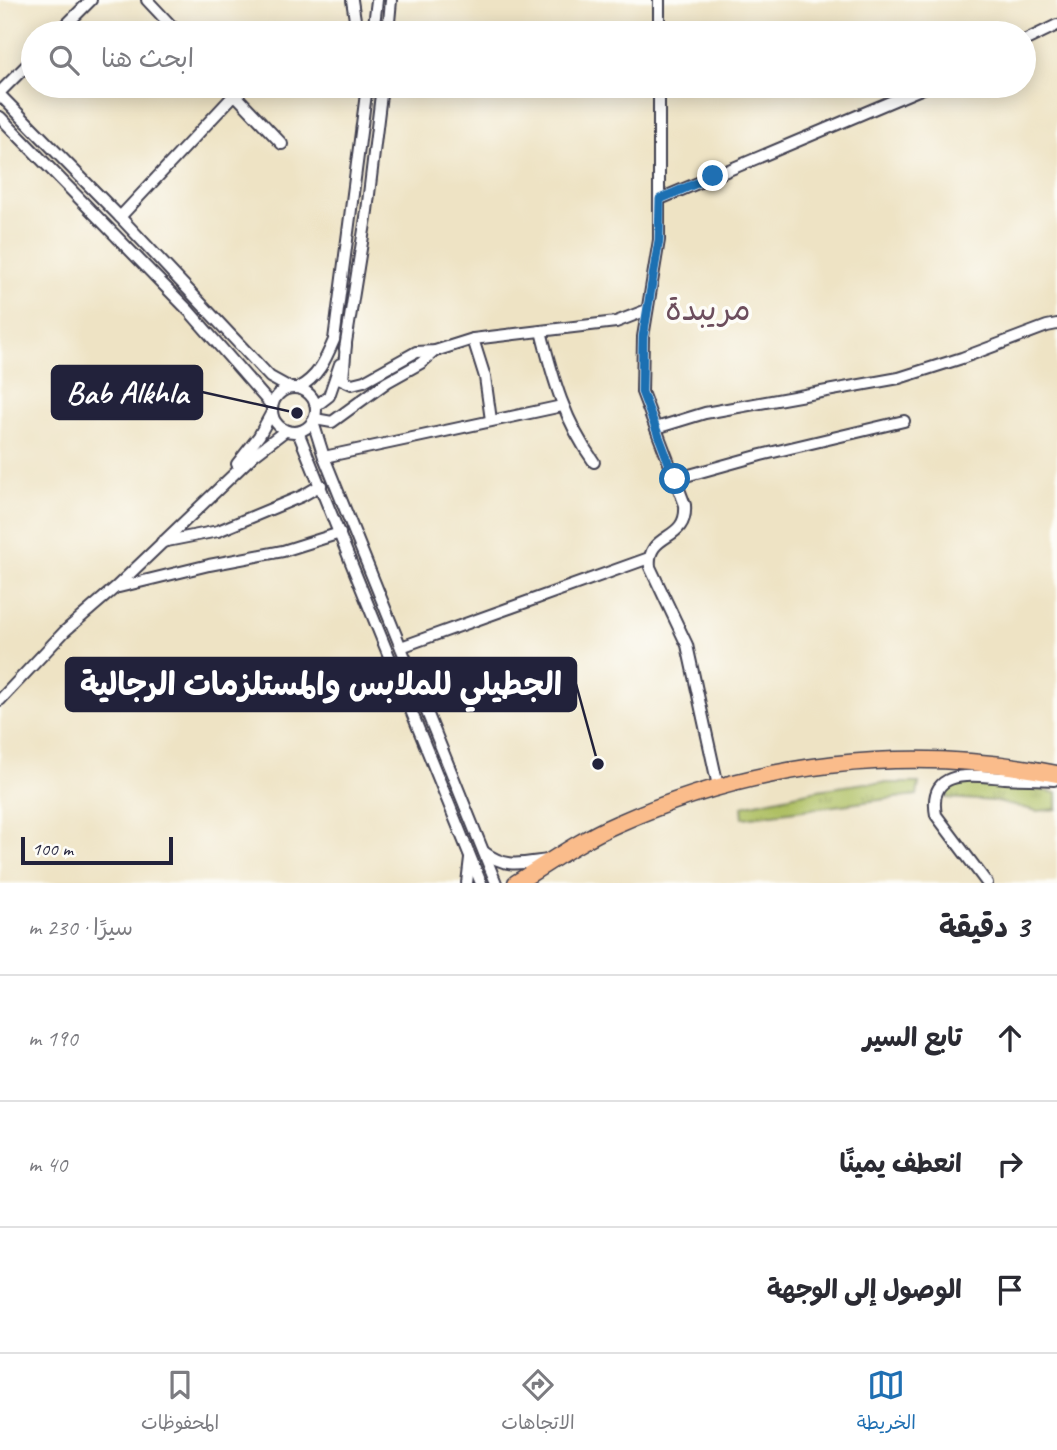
<!DOCTYPE html>
<html lang="ar">
<meta charset="utf-8">
<style>
:root{--surface:#fff;--page:#f7f7f7;--text:#2b2b33;--muted:#7c7c81;--line:#e1e1e2;--accent:#1f6fb2}
body{margin:0;font-family:Caveat,"Playpen Sans Arabic",sans-serif;background:var(--page);color:var(--text);direction:rtl}
.scale{position:absolute;left:21px;bottom:18px;width:152px;box-sizing:border-box;padding-left:7px;border:4px solid #22223b;border-top:0;font-size:19px;line-height:24px;white-space:nowrap;color:#22223b;-webkit-text-stroke:5px #fdfcf7;paint-order:stroke}
.stop{position:absolute;width:21px;height:21px;margin:-16px;border:5px solid #1f6fb2;border-radius:50%;background:#fff}
.stop.end{background:#1f6fb2;border-color:#fff;box-shadow:0 2px 7px #0008}
.list{margin:0;padding:0;list-style:none}
h2{display:flex;justify-content:space-between;align-items:center;height:91px;margin:0;padding:0 28px;font-size:30px}
h2 small{font-size:23px;font-weight:400;color:var(--muted)}
.list li{display:grid;grid-template-columns:46px 1fr auto;gap:21px;align-items:center;box-sizing:border-box;height:126px;padding:0 28px;border-top:2px solid var(--line)}
.list b{display:block;font-size:26px;white-space:nowrap}
.list em{font-size:23px;font-style:normal;color:var(--muted)}
.icon{flex:none;width:38px;height:38px;fill:none;stroke:currentColor;stroke-width:2;stroke-linecap:round;stroke-linejoin:round}
.map{position:relative;flex:none;width:1057px;height:883px;overflow:hidden;direction:ltr}
.search{position:absolute;background:var(--surface);box-shadow:0 4px 18px #0003;left:21px;right:21px;top:21px;height:77px;display:flex;align-items:center;gap:18px;box-sizing:border-box;padding:0 24px;border-radius:38px;color:var(--muted);font-size:26px}
.sheet{height:469px;background:var(--surface)}
nav{display:flex;justify-content:space-around;align-items:center;box-sizing:border-box;height:98px;border-top:2px solid var(--line);background:var(--surface);font-size:19px;color:var(--muted)}
nav a{display:grid;justify-items:center;gap:4px}
nav .on{color:var(--accent)}
.map>svg:first-child{display:block}
</style>
<div class="map">
<svg width="1057" height="883" viewBox="0 0 1057 883">
<defs>
<pattern id="grass-tufts" width="24" height="20" patternUnits="userSpaceOnUse" patternTransform="scale(1.75)"><rect width="24" height="20" fill="#afc063"/><path d="M3 7l-1-3M5 7V3M7 7l1-3M15 17l-1-3M17 17v-4M19 17l1-3" fill="none" stroke="#8e9c53"/></pattern>
</defs>
<rect width="100%" height="100%" fill="#fdfcf7"/>
<filter id="ink" filterUnits="userSpaceOnUse"><feTurbulence type="fractalNoise" baseFrequency=".0143" numOctaves="2"/><feDisplacementMap in="SourceGraphic" scale="14" xChannelSelector="R" yChannelSelector="G"/><feConvolveMatrix kernelMatrix="1 2 1 2 8 2 1 2 1" color-interpolation-filters="sRGB"/></filter>
<filter id="wash" filterUnits="userSpaceOnUse"><feTurbulence type="fractalNoise" baseFrequency=".00686" numOctaves="4" result="noise"/><feDisplacementMap in="SourceGraphic" scale="28" xChannelSelector="R" yChannelSelector="G"/><feGaussianBlur stdDeviation="1.57" result="paint"/><feColorMatrix in="noise" values="0 0 0 0 0 0 0 0 0 0 0 0 0 0 0 0 0 1.4 0 .05"/><feComposite in="paint" operator="in"/></filter>
<g filter="url(#wash)">
<rect width="100%" height="100%" fill="#eee3c4"/>
<g fill="url(#grass-tufts)" stroke="#68714f" stroke-width="2">
<path d="M 953,780 L 987,781 L 1057,793 L 1057,809 L 1037,811 L 995,801 L 947,798 L 947,787 Z"/>
<path d="M 865,783 L 919,783 L 917,795 L 743,818 L 742,806 L 818,790 Z"/>
</g>
</g>
<g filter="url(#ink)">
<g fill="none" stroke-linecap="round" stroke-linejoin="round">
<defs>
<g id="minor">
<path d="M 147,0 L 178,33"/>
<path d="M 352,0 L 357,33"/>
<path d="M 58,33 L 91,0"/>
<path d="M 373,33 L 377,0"/>
<path d="M 388,33 L 391,0"/>
<path d="M 659,33 L 659,0"/>
<path d="M 1024,41 L 1057,25"/>
<path d="M 227,86 L 282,144"/>
<path d="M 659,86 L 659,240 L 643,337 L 642,392 L 685,505 C 688,543 646,531 650,567 L 687,645 L 718,786"/>
<path d="M 0,92 L 33,59"/>
<path d="M 0,95 L 120,217 L 270,377 L 290,388"/>
<path d="M 0,117 L 189,311 L 272,406"/>
<path d="M 660,199 L 928,86"/>
<path d="M 120,217 L 235,94"/>
<path d="M 541,331 C 553,379 565,422 594,462"/>
<path d="M 473,339 L 485,377 L 491,420"/>
<path d="M 346,344 L 343,380 L 352,384 L 364,381 L 416,352 L 435,351 L 473,339 L 616,322 L 647,310"/>
<path d="M 345,349 L 367,211 L 382,86"/>
<circle cx="294" cy="410" r="22"/>
<path d="M 298,388 C 318,377 325,361 334,340 L 367,86"/>
<path d="M 316,406 L 329,396 L 340,364"/>
<path d="M 315,419 L 332,422 L 387,382 L 421,363 L 435,351"/>
<path d="M 313,422 L 324,457 L 496,883"/>
<path d="M 656,428 L 705,413 L 899,378 L 962,358 L 1047,326 L 1057,324"/>
<path d="M 298,432 L 481,883"/>
<path d="M 324,457 L 562,406"/>
<path d="M 237,464 L 259,436 L 272,412"/>
<path d="M 675,479 L 761,455 L 904,421"/>
<path d="M 162,542 L 218,531 L 302,496 L 321,485"/>
<path d="M 119,587 L 209,565 L 283,551 L 340,533"/>
<path d="M 401,647 L 649,558"/>
<path d="M 0,700 L 65,631 L 116,587 L 255,454 L 285,431"/>
<path d="M 484,852 C 506,869 522,863 548,860"/>
<path d="M 467,883 L 470,858"/>
<path d="M 987,883 L 936,815 C 927,766 974,776 1005,778 C 1021,779 1038,779 1054,780"/>
</g>
<path id="highway" d="M 516,883 C 548,863 582,839 617,824 C 755,762 908,744 1057,774"/>
</defs>
<use href="#minor" stroke="#413f50" stroke-width="14"/>
<use href="#highway" stroke="#413f50" stroke-width="19"/>
<use href="#minor" stroke="#fff" stroke-width="10"/>
<use href="#highway" stroke="#fabc8b" stroke-width="16"/>
</g>
</g>
<g fill="none" stroke-linecap="round" stroke-linejoin="round" filter="url(#ink)">
<path stroke="#1f6fb2" stroke-width="9" d="M 675,479 L 642,392 L 643,337 L 659,240 L 660,199 L 713,176"/>
</g>
<g text-anchor="middle" dominant-baseline="central" stroke-width="7" stroke-linejoin="round" paint-order="stroke">
<g font-size="32" fill="#6d4e5d" stroke="#fdfcf7">
<text x="708" y="309">مريبدة</text>
</g>
</g>
<path fill="none" stroke="#22223b" stroke-width="2.5" d="M297 413L202 392M598 764L576 684"/>
<g fill="#22223b" stroke="#fdfcf7" stroke-width="2.5">
<circle cx="297" cy="413" r="7"/>
<circle cx="598" cy="764" r="7"/>
</g>
<g fill="#22223b" stroke="#22223b" stroke-width="2.5">
<rect x="52" y="366" width="150" height="53" rx="7"/>
<rect x="66" y="658" width="510" height="53" rx="7"/>
</g>
<g font-size="32" text-anchor="middle" font-weight="bold" fill="#fff">
<text x="127" y="403">Bab Alkhla</text>
<text x="321" y="695">الجطيلي للملابس والمستلزمات الرجالية</text>
</g>
</svg>
<div class="scale">100 m</div>
<div class="stop" style="left:675px;top:479px"></div>
<div class="stop end" style="left:713px;top:176px"></div>
<div class="search"><svg class="icon" aria-label="search" viewBox="0 0 24 24"><circle cx="10" cy="10" r="6"/><path d="M15 15l6 6"/></svg>ابحث هنا</div>
</div>
<section class="sheet">
<h2>3 دقيقة<small>سيرًا · 230 m</small></h2>
<ul class="list">
<li><svg class="icon" aria-label="ahead" viewBox="0 0 24 24"><path d="M12 20V5M6 11l6-6 6 6"/></svg><div><b>تابع السير</b></div><em>190 m</em></li>
<li><svg class="icon" aria-label="right" viewBox="0 0 24 24"><path d="M7 20v-9h11M14 6l5 5-5 5"/></svg><div><b>انعطف يمينًا</b></div><em>40 m</em></li>
<li><svg class="icon" aria-label="arrive" viewBox="0 0 24 24"><path d="M6 21V4h12l-3 4 3 4H6"/></svg><div><b>الوصول إلى الوجهة</b></div></li>
</ul>
</section>
<nav>
<a class="on"><svg class="icon" aria-label="map" viewBox="0 0 24 24"><path d="M3 6l6-2 6 2 6-2v14l-6 2-6-2-6 2zM9 4v14M15 6v14"/></svg>الخريطة</a>
<a><svg class="icon" aria-label="directions" viewBox="0 0 24 24"><path d="M12 3l9 9-9 9-9-9zM9 14v-3h6M13 9l2 2-2 2"/></svg>الاتجاهات</a>
<a><svg class="icon" aria-label="saved" viewBox="0 0 24 24"><path d="M7 4h10v16l-5-4-5 4z"/></svg>المحفوظات</a>
</nav>
